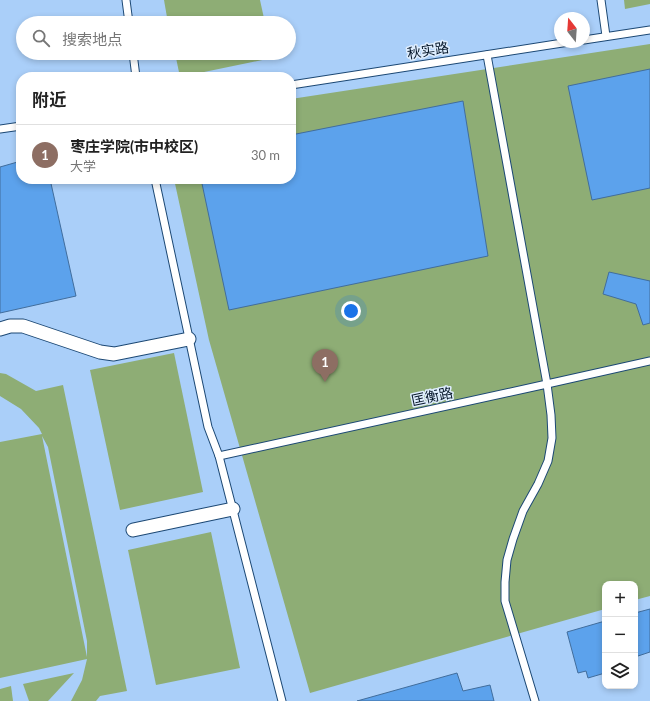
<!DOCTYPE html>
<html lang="zh">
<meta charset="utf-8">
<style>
:root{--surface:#fff;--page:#f6f6f6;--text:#222;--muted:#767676;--line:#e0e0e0;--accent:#905e0c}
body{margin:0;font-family:Lato,"Noto Sans SC",sans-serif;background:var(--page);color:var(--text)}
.controls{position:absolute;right:12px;bottom:12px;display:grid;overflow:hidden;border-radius:8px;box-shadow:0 2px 6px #0003}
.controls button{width:36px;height:36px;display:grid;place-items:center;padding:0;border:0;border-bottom:1px solid var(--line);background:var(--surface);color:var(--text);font:20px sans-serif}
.compass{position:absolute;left:554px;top:12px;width:36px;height:36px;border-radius:50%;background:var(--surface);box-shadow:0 2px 6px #0003;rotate:343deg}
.you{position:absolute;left:351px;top:311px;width:14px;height:14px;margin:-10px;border:3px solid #fff;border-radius:50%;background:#1a73e8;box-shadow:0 0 0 6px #1a73e833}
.badge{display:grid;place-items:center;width:26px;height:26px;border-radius:50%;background:var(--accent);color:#fff;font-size:13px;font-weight:700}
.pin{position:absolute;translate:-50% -33px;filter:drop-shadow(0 1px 2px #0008)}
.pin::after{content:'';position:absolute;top:21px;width:14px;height:12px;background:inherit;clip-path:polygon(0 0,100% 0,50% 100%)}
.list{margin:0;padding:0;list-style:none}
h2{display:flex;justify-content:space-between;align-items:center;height:52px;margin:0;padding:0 16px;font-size:17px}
h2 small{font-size:13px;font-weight:400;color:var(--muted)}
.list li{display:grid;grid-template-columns:26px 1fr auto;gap:12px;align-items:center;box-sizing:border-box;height:60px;padding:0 16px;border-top:1px solid var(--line)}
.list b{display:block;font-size:15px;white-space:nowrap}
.list p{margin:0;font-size:13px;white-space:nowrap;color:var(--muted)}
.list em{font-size:13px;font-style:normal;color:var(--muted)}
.icon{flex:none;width:22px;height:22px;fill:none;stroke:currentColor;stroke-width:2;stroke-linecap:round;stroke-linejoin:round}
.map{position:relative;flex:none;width:650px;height:701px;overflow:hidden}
.search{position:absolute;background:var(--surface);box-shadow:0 2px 6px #0003;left:16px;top:16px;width:280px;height:44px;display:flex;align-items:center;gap:10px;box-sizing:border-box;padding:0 14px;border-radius:22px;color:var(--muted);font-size:15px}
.panel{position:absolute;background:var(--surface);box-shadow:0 2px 6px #0003;left:16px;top:72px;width:280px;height:112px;border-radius:16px}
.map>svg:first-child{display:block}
</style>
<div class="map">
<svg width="650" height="701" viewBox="0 0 650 701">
<rect width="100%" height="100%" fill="#aacff9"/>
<g fill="#8ead75" fill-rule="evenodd">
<path d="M 164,0 L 260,0 L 265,23 L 168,23 Z"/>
<path d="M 624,0 L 650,0 L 650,4 L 625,9 Z"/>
<path d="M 650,44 L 650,596 L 635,600 L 635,584 L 605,584 L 605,609 L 310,693 L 209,340 L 174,179 L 291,179 L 291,99 Z"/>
<path d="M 175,53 L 271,53 L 272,58 L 180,77 Z"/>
<path d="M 174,353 L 203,492 L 120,510 L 90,370 Z"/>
<path d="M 0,373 L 6,374 L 36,391 L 63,385 L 127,691 L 100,696 L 96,701 L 71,701 L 82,680 L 87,659 L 0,678 L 0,442 L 42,434 L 39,428 L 21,409 L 0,396 ZM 42,436 L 48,447 L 87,641 L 87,657 Z"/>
<path d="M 211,532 L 240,668 L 156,685 L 128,550 Z"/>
<path d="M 74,673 L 48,701 L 29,701 L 23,684 Z"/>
<path d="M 11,686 L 13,701 L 0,701 L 0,689 Z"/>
</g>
<g fill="#5ca2ec" stroke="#416d9c">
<path d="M 650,69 L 650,188 L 592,200 L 568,86 Z"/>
<path d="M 463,101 L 488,256 L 229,310 L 201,179 L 291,179 L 291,135 Z"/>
<path d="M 21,161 L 21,179 L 50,179 L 76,296 L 0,313 L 0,167 Z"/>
<path d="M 609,272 L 650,281 L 650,323 L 643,325 L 636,304 L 603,294 Z"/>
<path d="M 650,609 L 650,652 L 635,657 L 635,613 Z"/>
<path d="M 605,621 L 605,673 L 588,678 L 586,671 L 578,673 L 567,632 Z"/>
<path d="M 457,673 L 463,691 L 490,685 L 494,701 L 357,701 Z"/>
</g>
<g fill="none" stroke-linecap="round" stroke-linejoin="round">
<defs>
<g id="lane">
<path d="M 126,0 L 129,23"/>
<path d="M 601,0 L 606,36"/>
<path d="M 584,40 L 650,30"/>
<path d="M 133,53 L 136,77"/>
<path d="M 487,55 L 547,384 L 551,415 L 552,438 L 548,461 L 538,484 L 523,511 L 513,539 L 507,560 L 505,582 L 505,601 L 535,701"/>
<path d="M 291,85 L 569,42"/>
<path d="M 0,129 L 21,126"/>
<path d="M 155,179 L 208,427 L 219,456 L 282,701"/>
<path d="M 219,456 L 547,384 L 650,361"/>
</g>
<g id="street">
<path d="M 0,329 L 10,326 L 23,326 L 100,352 L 114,354 L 189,339"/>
<path d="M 133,530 L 233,509"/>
</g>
</defs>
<use href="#lane" stroke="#1c4874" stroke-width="9"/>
<use href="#street" stroke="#1c4874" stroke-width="15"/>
<use href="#lane" stroke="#fff" stroke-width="7"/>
<use href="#street" stroke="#fff" stroke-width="13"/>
</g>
<g text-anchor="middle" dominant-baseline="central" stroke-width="3" stroke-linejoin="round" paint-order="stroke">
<g font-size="14" fill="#051629" stroke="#dfeefe">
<text transform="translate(428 50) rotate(-9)">秋实路</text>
<text transform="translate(432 396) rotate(-12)">匡衡路</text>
</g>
</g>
</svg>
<div class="controls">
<button>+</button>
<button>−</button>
<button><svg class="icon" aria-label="layers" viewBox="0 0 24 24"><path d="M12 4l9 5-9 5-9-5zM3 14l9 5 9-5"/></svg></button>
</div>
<svg class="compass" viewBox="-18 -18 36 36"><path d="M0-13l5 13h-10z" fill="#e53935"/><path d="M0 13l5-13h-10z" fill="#767676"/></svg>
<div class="you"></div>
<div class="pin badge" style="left:325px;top:382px;background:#8d6e63">1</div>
<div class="search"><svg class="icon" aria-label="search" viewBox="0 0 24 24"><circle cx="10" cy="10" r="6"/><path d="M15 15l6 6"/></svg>搜索地点</div>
<section class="panel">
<h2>附近<small></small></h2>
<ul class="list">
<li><span class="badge" style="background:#8d6e63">1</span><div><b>枣庄学院(市中校区)</b><p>大学</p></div><em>30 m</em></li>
</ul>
</section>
</div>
